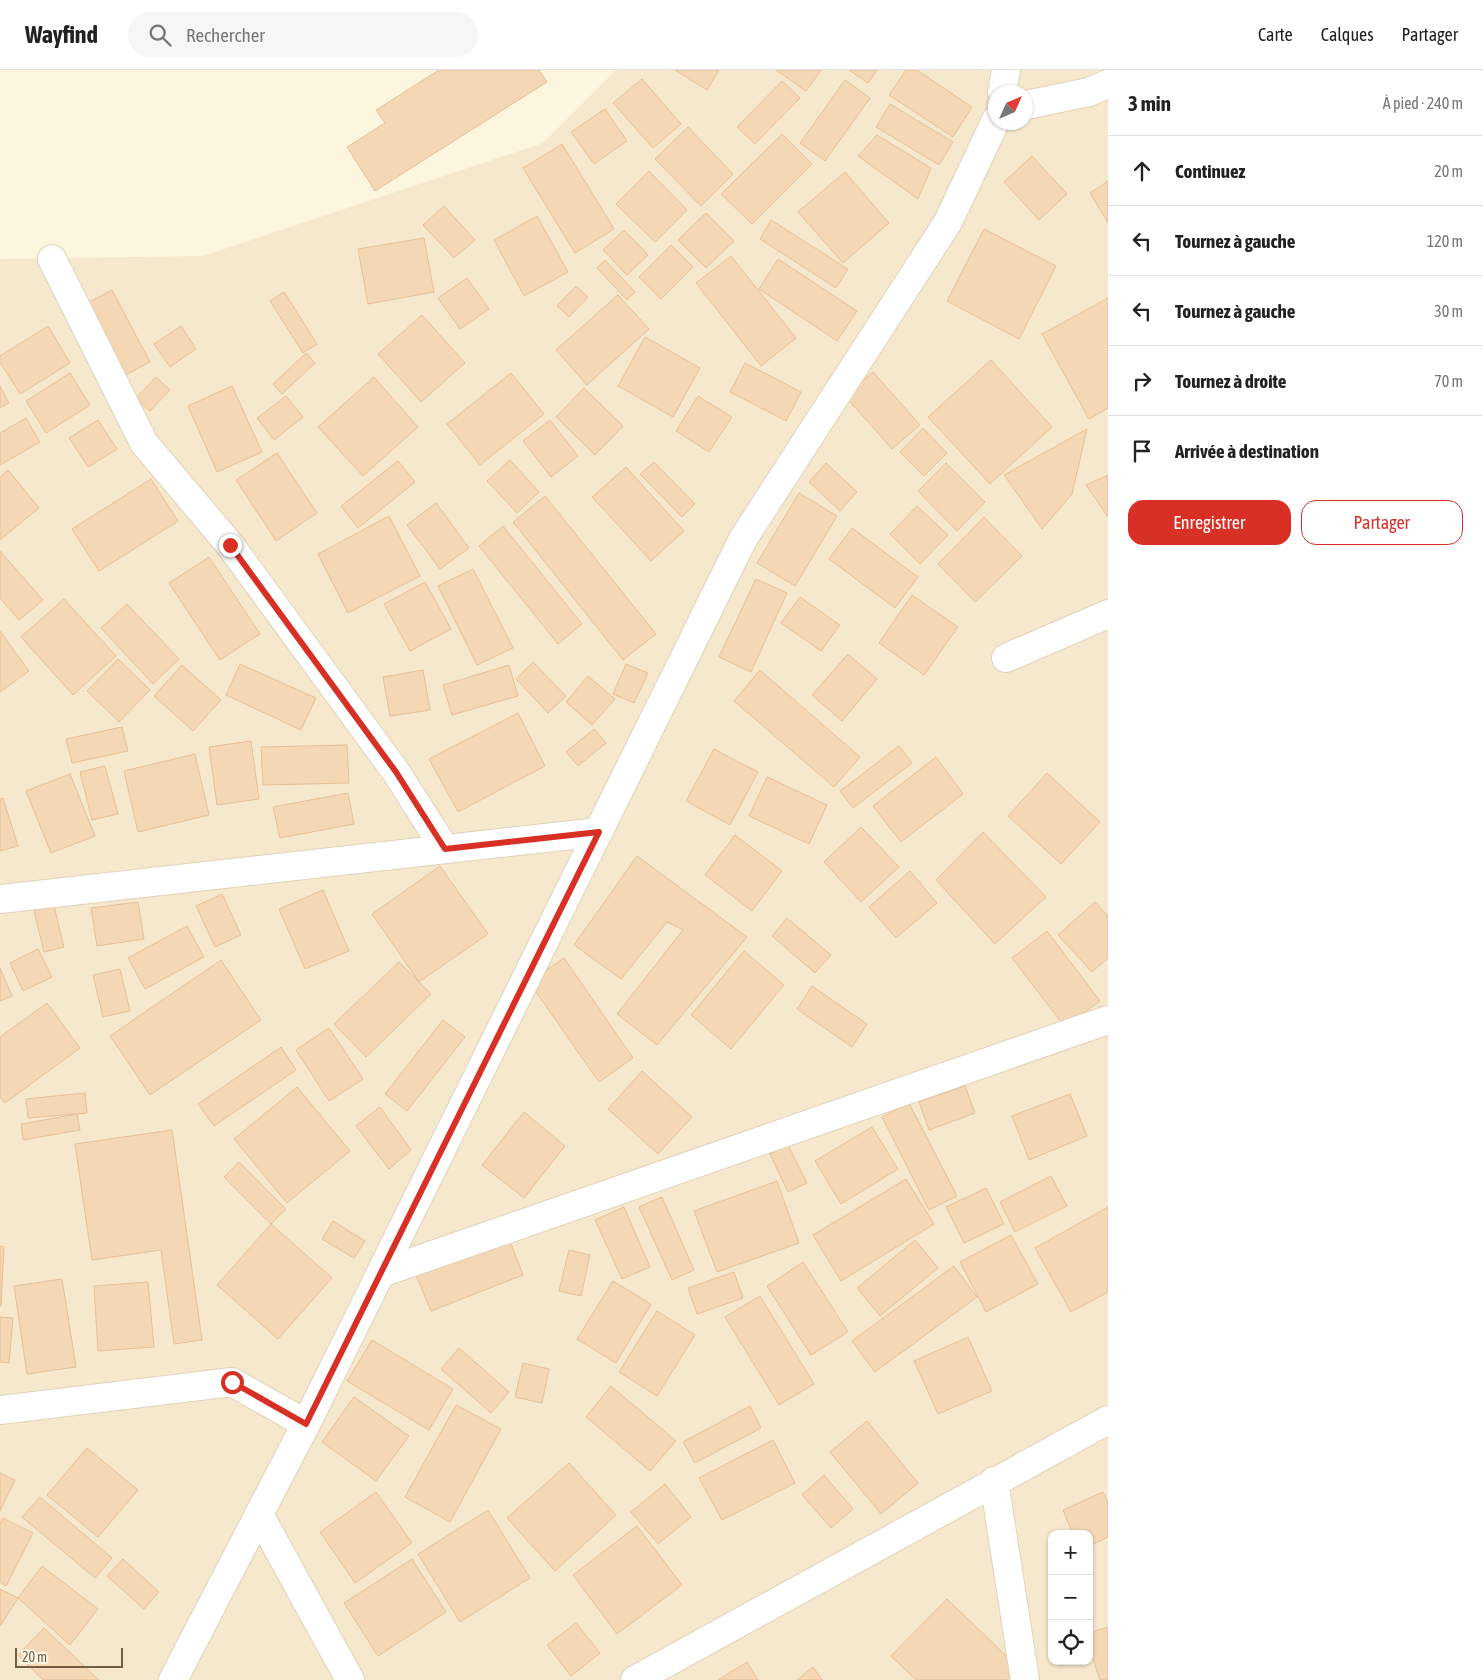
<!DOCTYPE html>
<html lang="fr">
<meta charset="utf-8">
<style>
:root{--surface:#fff;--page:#f6f6f6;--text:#222;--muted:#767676;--line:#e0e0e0;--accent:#d93025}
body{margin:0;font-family:"Asap Condensed",sans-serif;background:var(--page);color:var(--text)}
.controls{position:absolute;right:15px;bottom:15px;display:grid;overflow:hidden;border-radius:10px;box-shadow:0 1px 4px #0004}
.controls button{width:45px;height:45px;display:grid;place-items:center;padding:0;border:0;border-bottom:1px solid var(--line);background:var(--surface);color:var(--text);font:25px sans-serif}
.compass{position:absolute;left:988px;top:15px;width:45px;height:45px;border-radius:50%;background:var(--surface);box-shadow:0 1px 4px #0004;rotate:45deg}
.scale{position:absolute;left:15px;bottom:12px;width:108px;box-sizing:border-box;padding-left:5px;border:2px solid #745d45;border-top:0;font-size:14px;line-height:18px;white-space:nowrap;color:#745d45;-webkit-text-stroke:4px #fff8e6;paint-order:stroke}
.stop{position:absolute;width:15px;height:15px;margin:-11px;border:4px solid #d93025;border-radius:50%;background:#fff}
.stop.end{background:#d93025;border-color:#fff;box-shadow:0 1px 5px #0008}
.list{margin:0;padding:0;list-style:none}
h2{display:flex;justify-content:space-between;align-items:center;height:65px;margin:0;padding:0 20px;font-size:21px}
h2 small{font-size:16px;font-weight:400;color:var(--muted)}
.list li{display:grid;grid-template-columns:32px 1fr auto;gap:15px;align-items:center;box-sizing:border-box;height:70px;padding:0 20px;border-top:1px solid var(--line)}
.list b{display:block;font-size:19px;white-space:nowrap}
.list em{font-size:16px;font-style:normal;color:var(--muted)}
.actions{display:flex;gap:10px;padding:15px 20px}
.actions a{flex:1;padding:11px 0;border:1px solid var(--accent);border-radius:15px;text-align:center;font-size:18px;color:var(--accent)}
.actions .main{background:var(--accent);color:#fff}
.icon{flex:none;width:28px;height:28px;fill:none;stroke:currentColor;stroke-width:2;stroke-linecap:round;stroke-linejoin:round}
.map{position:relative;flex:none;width:1108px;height:1610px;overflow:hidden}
header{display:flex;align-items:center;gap:30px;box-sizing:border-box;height:70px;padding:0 25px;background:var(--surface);border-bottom:1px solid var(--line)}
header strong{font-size:24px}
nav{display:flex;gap:28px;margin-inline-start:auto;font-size:18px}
.search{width:350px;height:45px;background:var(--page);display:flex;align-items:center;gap:12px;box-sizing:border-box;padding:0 18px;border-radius:28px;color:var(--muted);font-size:19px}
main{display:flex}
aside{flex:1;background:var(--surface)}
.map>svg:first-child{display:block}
</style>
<header>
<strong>Wayfind</strong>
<div class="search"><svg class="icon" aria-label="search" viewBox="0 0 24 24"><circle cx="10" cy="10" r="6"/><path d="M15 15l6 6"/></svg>Rechercher</div>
<nav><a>Carte</a><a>Calques</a><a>Partager</a></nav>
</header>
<main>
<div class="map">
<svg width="1108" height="1610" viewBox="0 0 1108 1610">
<rect width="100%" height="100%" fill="#fdf6de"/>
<path fill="#f5e8cc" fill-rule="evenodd" d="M 616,0 L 1108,0 L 1108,1610 L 0,1610 L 0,189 L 203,186 L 543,73 ZM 996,22 L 1026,22 L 1026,52 L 996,52 ZM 1052,1464 L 1089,1464 L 1089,1591 L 1052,1591 Z"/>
<g fill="#f4d7b5" stroke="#e8bf94">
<path d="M 439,0 L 539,0 L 547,12 L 375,121 L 347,77 L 385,53 L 376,40 Z"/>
<path d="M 675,0 L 719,0 L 707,20 Z"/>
<path d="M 776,0 L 821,0 L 806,21 Z"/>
<path d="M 849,0 L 877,0 L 868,13 Z"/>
<path d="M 906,0 L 917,0 L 972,37 L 953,67 L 889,25 Z"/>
<path d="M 642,9 L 681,54 L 653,78 L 613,33 Z"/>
<path d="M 845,10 L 870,28 L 825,91 L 800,73 Z"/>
<path d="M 782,11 L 800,28 L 755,74 L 737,57 Z"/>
<path d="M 890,34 L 953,72 L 939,95 L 876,57 Z"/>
<path d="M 605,39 L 627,71 L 594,94 L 571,62 Z"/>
<path d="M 688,57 L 733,104 L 701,136 L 655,89 Z"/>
<path d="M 782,64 L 812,94 L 752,154 L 721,124 Z"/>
<path d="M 877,65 L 931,98 L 918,129 L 858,86 Z"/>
<path d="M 562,74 L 614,159 L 575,183 L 523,98 Z"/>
<path d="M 1032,86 L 1067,124 L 1039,150 L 1004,112 Z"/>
<path d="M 649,101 L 687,140 L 655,172 L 616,134 Z"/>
<path d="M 845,102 L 889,153 L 843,193 L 798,142 Z"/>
<path d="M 1108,111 L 1108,153 L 1090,123 Z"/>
<path d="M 444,136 L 475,170 L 454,188 L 423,155 Z"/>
<path d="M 706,143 L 734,171 L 706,198 L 678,170 Z"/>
<path d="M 537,146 L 568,202 L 524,226 L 494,170 Z"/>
<path d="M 771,150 L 848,199 L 836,218 L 760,169 Z"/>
<path d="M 984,159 L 1056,196 L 1019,269 L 947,231 Z"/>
<path d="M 624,160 L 648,185 L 627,205 L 603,180 Z"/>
<path d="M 424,168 L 434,222 L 368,234 L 358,179 Z"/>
<path d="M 671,175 L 693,197 L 661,229 L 639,207 Z"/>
<path d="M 731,186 L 796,268 L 761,296 L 696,213 Z"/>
<path d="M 778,189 L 857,241 L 837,271 L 759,219 Z"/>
<path d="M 605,190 L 635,222 L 627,230 L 597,198 Z"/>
<path d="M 467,208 L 489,239 L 460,259 L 438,228 Z"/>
<path d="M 576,216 L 588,227 L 569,247 L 557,236 Z"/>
<path d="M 112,220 L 150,292 L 120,308 L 83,235 Z"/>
<path d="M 284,222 L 317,274 L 303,283 L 270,231 Z"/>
<path d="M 618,225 L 649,259 L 587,315 L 556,280 Z"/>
<path d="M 1108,228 L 1108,338 L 1089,349 L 1042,264 Z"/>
<path d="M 422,245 L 465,293 L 421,332 L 378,284 Z"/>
<path d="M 48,256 L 70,293 L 20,324 L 0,292 L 0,286 Z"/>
<path d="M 181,256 L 196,279 L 170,297 L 154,274 Z"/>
<path d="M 645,267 L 700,298 L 673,347 L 618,316 Z"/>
<path d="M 306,283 L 315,293 L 282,324 L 273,314 Z"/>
<path d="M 991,290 L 1052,357 L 990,414 L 928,347 Z"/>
<path d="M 745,293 L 801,322 L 786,351 L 730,322 Z"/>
<path d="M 873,302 L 920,355 L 892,379 L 845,326 Z"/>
<path d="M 70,303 L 90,335 L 46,363 L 26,331 Z"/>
<path d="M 511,303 L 544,344 L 480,395 L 447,354 Z"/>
<path d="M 156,307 L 170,320 L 150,341 L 136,328 Z"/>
<path d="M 374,307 L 418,357 L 363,406 L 318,357 Z"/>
<path d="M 0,316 L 9,333 L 0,338 Z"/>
<path d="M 232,316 L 262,382 L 217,402 L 188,336 Z"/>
<path d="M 584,318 L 623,356 L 595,385 L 556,347 Z"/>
<path d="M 286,326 L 303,347 L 274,370 L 257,348 Z"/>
<path d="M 698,326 L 732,347 L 709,382 L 676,361 Z"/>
<path d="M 26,348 L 40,372 L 0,395 L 0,363 Z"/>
<path d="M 98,350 L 117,379 L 88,397 L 69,368 Z"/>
<path d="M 550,350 L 578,386 L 551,407 L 523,371 Z"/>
<path d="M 923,358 L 947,383 L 924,406 L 900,382 Z"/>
<path d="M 1087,359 L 1072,424 L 1042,459 L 1004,405 Z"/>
<path d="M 277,383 L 317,443 L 276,471 L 236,410 Z"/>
<path d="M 510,390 L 539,422 L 517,443 L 487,411 Z"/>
<path d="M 398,391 L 415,412 L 358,458 L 341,436 Z"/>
<path d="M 654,392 L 695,434 L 682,447 L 640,404 Z"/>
<path d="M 826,393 L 857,422 L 840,441 L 809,412 Z"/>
<path d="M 946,393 L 985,432 L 957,461 L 918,421 Z"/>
<path d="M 626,397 L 684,461 L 651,491 L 592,427 Z"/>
<path d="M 8,400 L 39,438 L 0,470 L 0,407 Z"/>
<path d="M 1108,405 L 1108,447 L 1086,415 Z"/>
<path d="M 151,409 L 178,451 L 99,501 L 72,459 Z"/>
<path d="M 799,423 L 837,446 L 795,516 L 757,493 Z"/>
<path d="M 545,426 L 656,564 L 623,590 L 513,452 Z"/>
<path d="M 436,433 L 469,478 L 440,499 L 407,455 Z"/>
<path d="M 917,436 L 948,465 L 920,494 L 890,464 Z"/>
<path d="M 389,446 L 420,506 L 348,543 L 318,484 Z"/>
<path d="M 984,447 L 1022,486 L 975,532 L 938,494 Z"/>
<path d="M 503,456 L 582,554 L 558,574 L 479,476 Z"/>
<path d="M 852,458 L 918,507 L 895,538 L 829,489 Z"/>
<path d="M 0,481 L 43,530 L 19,550 L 0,528 Z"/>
<path d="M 209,487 L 260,564 L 220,590 L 169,513 Z"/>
<path d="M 473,499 L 513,578 L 477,595 L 438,516 Z"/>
<path d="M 756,509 L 787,523 L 751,602 L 719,587 Z"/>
<path d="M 425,512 L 451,559 L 410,581 L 384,534 Z"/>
<path d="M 912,525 L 958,557 L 924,605 L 879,573 Z"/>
<path d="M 800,527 L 840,555 L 821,581 L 781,553 Z"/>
<path d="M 64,529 L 116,586 L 73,625 L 21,567 Z"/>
<path d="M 127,534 L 179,589 L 153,614 L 101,558 Z"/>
<path d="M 0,561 L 29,601 L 0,622 Z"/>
<path d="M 848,584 L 877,609 L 842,651 L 812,625 Z"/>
<path d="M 118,589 L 150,620 L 119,652 L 87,621 Z"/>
<path d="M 533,592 L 566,626 L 548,643 L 516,609 Z"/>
<path d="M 240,594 L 316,628 L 301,660 L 226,625 Z"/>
<path d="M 626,594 L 648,603 L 634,633 L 613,624 Z"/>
<path d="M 182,595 L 221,630 L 193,661 L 154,626 Z"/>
<path d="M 509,595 L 518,626 L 452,645 L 443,615 Z"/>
<path d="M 423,600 L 430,640 L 390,646 L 383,607 Z"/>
<path d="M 760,600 L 860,687 L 834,717 L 734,631 Z"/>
<path d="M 588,606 L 615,629 L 592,655 L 566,632 Z"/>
<path d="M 518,643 L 545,696 L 458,742 L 429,689 Z"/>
<path d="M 122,657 L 128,681 L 72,693 L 66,669 Z"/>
<path d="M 594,659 L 606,673 L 578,696 L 566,682 Z"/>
<path d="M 251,671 L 259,729 L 217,735 L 209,677 Z"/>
<path d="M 347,675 L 349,713 L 263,715 L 261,677 Z"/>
<path d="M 899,676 L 912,693 L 853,738 L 840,721 Z"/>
<path d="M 714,679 L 758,702 L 730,755 L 686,731 Z"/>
<path d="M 195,684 L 209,745 L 138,762 L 124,701 Z"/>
<path d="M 936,687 L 963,724 L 901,772 L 873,736 Z"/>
<path d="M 105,696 L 118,744 L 92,750 L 80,702 Z"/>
<path d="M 1047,703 L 1100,752 L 1061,794 L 1008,746 Z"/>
<path d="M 70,704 L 95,766 L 51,783 L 26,721 Z"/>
<path d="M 767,707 L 827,735 L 809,774 L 749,746 Z"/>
<path d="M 348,723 L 354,754 L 280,768 L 273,737 Z"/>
<path d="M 3,728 L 18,776 L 0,781 L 0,729 Z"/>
<path d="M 861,757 L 899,797 L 861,832 L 824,792 Z"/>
<path d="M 983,762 L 1046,827 L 995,874 L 936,810 Z"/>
<path d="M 735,765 L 782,801 L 752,841 L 705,805 Z"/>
<path d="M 637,786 L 747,867 L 657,975 L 617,944 L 683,860 L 667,852 L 621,909 L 574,875 Z"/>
<path d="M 440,796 L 488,864 L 419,912 L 372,844 Z"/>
<path d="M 910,801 L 937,833 L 896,868 L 869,837 Z"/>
<path d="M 323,820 L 349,881 L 305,899 L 279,839 Z"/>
<path d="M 222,824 L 241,865 L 215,877 L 196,836 Z"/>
<path d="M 53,832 L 64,877 L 44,882 L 33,837 Z"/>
<path d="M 138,832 L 144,869 L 97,876 L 91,838 Z"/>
<path d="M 1095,832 L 1108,846 L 1108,888 L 1092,902 L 1058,865 Z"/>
<path d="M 787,848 L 831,885 L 815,903 L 772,866 Z"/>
<path d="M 187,856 L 204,887 L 145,919 L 128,888 Z"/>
<path d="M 1047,861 L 1100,931 L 1065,957 L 1012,888 Z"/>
<path d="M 38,879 L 52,907 L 23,921 L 10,893 Z"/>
<path d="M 744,881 L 784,915 L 731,979 L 691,945 Z"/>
<path d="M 564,888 L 633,988 L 599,1012 L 529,912 Z"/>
<path d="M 221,890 L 261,950 L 150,1025 L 110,966 Z"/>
<path d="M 399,892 L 431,924 L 366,987 L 334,954 Z"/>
<path d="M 0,898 L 12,926 L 0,931 Z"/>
<path d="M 120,899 L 130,941 L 103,947 L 93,905 Z"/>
<path d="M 812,916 L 867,954 L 852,977 L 797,939 Z"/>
<path d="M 47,933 L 80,978 L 5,1033 L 0,1027 L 0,967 Z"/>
<path d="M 443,950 L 465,967 L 407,1041 L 385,1024 Z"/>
<path d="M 329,958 L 363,1009 L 329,1031 L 296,980 Z"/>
<path d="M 281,977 L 296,1000 L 214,1056 L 198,1034 Z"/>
<path d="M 642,1001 L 692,1047 L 658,1084 L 608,1039 Z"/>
<path d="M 965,1016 L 975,1043 L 929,1060 L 919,1032 Z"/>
<path d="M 297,1017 L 350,1081 L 287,1133 L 234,1069 Z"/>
<path d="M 85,1023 L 87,1043 L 28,1048 L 26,1029 Z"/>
<path d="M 1070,1024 L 1087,1066 L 1029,1090 L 1012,1046 Z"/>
<path d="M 909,1033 L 957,1126 L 929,1140 L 882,1047 Z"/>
<path d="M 380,1037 L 411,1080 L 389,1099 L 356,1056 Z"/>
<path d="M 524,1042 L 565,1076 L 524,1128 L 482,1095 Z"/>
<path d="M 77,1044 L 80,1060 L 23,1070 L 21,1054 Z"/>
<path d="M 872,1057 L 898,1099 L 841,1134 L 815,1091 Z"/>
<path d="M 172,1060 L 202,1270 L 174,1274 L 161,1180 L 92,1190 L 75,1074 Z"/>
<path d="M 788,1075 L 807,1113 L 788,1122 L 770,1084 Z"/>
<path d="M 239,1092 L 286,1139 L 271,1154 L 224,1107 Z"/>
<path d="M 1051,1106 L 1067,1136 L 1015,1162 L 1000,1132 Z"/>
<path d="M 906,1109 L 934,1154 L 841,1211 L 813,1165 Z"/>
<path d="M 777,1111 L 799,1173 L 717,1202 L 694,1141 Z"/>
<path d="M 986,1118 L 1004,1154 L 964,1173 L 946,1137 Z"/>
<path d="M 662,1127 L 694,1200 L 672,1210 L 639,1137 Z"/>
<path d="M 624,1137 L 650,1197 L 622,1209 L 595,1150 Z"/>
<path d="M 1108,1137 L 1108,1222 L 1071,1242 L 1035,1178 Z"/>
<path d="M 333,1151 L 365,1171 L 354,1188 L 322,1169 Z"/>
<path d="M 271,1154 L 332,1208 L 278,1269 L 217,1215 Z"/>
<path d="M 1011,1165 L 1038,1214 L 986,1242 L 960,1192 Z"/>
<path d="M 508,1166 L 523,1205 L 431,1241 L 415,1203 Z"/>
<path d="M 915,1170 L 938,1198 L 880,1246 L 857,1218 Z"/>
<path d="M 0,1176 L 4,1177 L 1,1236 L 0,1236 Z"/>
<path d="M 569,1180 L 590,1185 L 581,1226 L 559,1221 Z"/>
<path d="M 803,1192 L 848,1262 L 811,1285 L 767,1216 Z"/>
<path d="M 954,1196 L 977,1227 L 875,1302 L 852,1271 Z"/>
<path d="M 734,1202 L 743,1228 L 697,1244 L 688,1218 Z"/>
<path d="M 62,1209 L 76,1297 L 27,1304 L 14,1216 Z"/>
<path d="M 613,1211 L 651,1234 L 616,1293 L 577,1269 Z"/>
<path d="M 148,1212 L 154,1277 L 98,1281 L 94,1216 Z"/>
<path d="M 760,1226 L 814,1314 L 779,1335 L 725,1247 Z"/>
<path d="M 657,1241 L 695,1265 L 657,1326 L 619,1302 Z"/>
<path d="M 0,1247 L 13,1248 L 9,1293 L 0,1292 Z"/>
<path d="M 968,1267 L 992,1321 L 938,1344 L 914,1291 Z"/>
<path d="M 372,1270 L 453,1319 L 429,1360 L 347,1311 Z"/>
<path d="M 459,1278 L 509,1322 L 491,1343 L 441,1299 Z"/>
<path d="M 523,1293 L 549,1299 L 542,1333 L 515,1327 Z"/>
<path d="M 611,1316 L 676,1371 L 650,1401 L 586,1347 Z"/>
<path d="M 354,1327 L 409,1366 L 376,1411 L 322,1372 Z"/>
<path d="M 456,1335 L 501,1359 L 450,1452 L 405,1427 Z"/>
<path d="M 750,1336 L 761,1358 L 695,1393 L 683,1372 Z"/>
<path d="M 867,1351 L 918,1413 L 881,1444 L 830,1382 Z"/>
<path d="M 773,1370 L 795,1413 L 722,1450 L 699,1408 Z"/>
<path d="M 87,1378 L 138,1420 L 98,1467 L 47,1425 Z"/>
<path d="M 569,1393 L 616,1445 L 555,1501 L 507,1448 Z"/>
<path d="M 0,1403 L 15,1410 L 0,1441 Z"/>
<path d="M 824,1405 L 853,1439 L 831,1458 L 802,1425 Z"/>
<path d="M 665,1414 L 691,1447 L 658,1474 L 631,1442 Z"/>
<path d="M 376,1422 L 412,1473 L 355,1513 L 320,1462 Z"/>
<path d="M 1103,1422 L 1108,1433 L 1108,1467 L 1089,1476 L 1089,1464 L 1073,1464 L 1063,1440 Z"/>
<path d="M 40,1427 L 112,1488 L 95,1508 L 22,1447 Z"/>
<path d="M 488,1440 L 530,1508 L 460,1552 L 418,1484 Z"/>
<path d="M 3,1448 L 33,1463 L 6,1516 L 0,1512 L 0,1453 Z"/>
<path d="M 637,1456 L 682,1515 L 617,1564 L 573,1505 Z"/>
<path d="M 123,1489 L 159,1522 L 144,1539 L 107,1506 Z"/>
<path d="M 412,1489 L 446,1542 L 378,1586 L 344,1533 Z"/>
<path d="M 42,1496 L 98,1539 L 70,1575 L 18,1528 Z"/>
<path d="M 0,1519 L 18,1528 L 0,1556 Z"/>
<path d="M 947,1529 L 1019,1598 L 1007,1610 L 916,1610 L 891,1586 Z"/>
<path d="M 576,1553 L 600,1583 L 571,1606 L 547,1575 Z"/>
<path d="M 1108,1557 L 1108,1610 L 1100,1610 L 1089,1577 L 1089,1563 Z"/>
<path d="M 44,1558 L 99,1610 L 43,1610 L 18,1585 Z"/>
<path d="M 747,1592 L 758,1610 L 718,1610 Z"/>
<path d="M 813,1597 L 822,1610 L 797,1610 Z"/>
</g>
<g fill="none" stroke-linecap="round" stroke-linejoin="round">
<defs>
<g id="street">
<path d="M 1002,22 L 1006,0"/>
<path d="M 1026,35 L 1089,22 L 1108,14"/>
<path d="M 52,189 L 144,373 L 230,475 L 396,702 L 445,779"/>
<path d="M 1006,588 L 1108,544"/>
<path d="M 0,829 L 599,762"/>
<path d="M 381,1203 L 1108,950"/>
<path d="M 0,1340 L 232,1312 L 306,1354"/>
<path d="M 994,1411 L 1025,1610"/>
<path d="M 259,1444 L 350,1610"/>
<path d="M 173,1610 L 306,1354 L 743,469 L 948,152 L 996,50"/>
<path d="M 635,1610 L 1108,1350"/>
</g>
</defs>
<use href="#street" stroke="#e2d2ba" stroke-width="30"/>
<use href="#street" stroke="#fff" stroke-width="28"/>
</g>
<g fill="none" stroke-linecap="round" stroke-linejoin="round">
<path stroke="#d93025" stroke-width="6" d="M 230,475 L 396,702 L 445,779 L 599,762 L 306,1354 L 232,1312"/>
</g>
</svg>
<div class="controls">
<button>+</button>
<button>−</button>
<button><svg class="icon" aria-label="locate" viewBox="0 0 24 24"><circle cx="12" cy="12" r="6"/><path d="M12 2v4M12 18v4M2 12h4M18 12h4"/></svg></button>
</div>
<svg class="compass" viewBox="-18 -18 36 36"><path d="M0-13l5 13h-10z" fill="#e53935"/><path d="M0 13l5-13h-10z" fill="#767676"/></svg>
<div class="scale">20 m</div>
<div class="stop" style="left:232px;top:1312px"></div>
<div class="stop end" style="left:230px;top:475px"></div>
</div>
<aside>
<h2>3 min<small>À pied · 240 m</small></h2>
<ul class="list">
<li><svg class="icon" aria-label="ahead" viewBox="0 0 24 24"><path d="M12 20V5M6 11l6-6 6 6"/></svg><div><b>Continuez</b></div><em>20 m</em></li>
<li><svg class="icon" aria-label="left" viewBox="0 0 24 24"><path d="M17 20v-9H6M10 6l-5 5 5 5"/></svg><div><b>Tournez à gauche</b></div><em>120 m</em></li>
<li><svg class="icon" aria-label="left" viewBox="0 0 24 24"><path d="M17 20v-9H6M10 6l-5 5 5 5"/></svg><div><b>Tournez à gauche</b></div><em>30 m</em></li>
<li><svg class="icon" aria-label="right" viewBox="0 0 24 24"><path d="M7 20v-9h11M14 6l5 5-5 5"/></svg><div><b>Tournez à droite</b></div><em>70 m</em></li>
<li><svg class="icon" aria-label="arrive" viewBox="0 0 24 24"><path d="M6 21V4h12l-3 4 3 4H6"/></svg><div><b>Arrivée à destination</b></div></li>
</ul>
<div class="actions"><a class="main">Enregistrer</a><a>Partager</a></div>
</aside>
</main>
